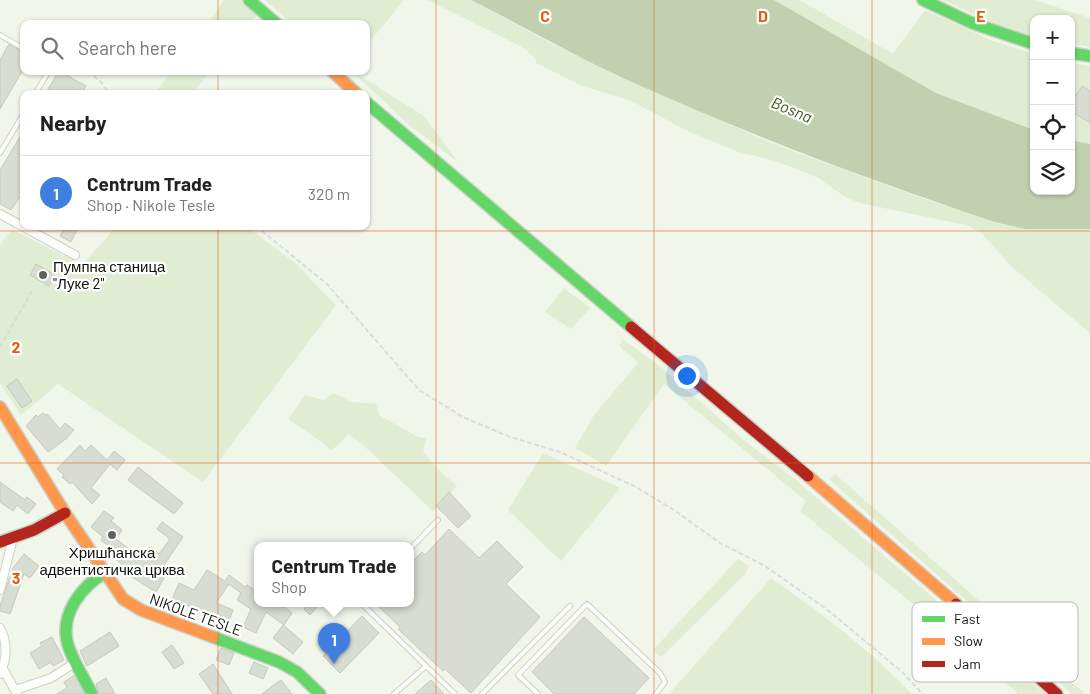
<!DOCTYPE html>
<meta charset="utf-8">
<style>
:root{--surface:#fff;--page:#f2f2f2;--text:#222;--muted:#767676;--line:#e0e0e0;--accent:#ea580c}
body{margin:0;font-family:Barlow,sans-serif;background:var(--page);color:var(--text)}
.controls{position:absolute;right:15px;top:15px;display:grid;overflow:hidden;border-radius:10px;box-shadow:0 1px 4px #0004}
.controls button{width:45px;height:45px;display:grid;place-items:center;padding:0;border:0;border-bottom:1px solid var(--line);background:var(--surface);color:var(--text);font:25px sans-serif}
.you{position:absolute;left:686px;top:375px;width:18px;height:18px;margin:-12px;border:4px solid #fff;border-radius:50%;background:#1a73e8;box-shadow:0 0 0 8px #1a73e833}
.badge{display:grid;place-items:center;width:32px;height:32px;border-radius:50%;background:var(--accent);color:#fff;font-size:16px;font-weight:700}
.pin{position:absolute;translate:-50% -41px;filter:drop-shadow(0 1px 2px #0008)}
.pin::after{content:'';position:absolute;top:26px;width:18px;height:15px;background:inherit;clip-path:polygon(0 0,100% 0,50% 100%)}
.popup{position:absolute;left:254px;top:542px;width:160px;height:65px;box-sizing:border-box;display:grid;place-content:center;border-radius:10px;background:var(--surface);filter:drop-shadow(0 1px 4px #0005);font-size:16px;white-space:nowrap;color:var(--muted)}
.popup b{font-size:19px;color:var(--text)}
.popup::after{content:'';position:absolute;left:50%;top:100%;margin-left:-10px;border:10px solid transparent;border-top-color:var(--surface)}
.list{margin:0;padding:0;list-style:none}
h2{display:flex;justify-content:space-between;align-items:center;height:65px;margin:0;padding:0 20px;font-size:21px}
h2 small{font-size:16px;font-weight:400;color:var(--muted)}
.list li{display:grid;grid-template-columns:32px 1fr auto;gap:15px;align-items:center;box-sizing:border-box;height:75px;padding:0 20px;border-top:1px solid var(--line)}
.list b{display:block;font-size:19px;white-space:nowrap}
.list p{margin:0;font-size:16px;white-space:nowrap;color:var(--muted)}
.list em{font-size:16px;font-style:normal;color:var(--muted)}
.icon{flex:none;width:28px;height:28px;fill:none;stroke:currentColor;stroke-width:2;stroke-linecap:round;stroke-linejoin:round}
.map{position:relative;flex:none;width:1090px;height:694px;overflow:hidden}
.search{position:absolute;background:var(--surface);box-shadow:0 1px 4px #0004;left:20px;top:20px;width:350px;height:55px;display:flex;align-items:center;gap:12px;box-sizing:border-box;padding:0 18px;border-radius:10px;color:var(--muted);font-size:19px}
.panel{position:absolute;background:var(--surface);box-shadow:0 1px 4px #0004;left:20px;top:90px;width:350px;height:140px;border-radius:10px}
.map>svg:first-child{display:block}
</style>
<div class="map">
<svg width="1090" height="694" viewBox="0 0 1090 694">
<rect width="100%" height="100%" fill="#f0f6ea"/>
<g fill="#e1edd2">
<path d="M 224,0 L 245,0 L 260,13 L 248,24 L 207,24 Z"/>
<path d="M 265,0 L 404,0 L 366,46 L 366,24 L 293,24 Z"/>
<path d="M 427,0 L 471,0 L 551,43 L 622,77 L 774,144 L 933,202 L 1025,229 L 1090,229 L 1090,333 L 1012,267 L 983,235 L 970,226 L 860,203 C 844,197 833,189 820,179 C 808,172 755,153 743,154 L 685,130 L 632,101 L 580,85 L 536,63 L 536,58 L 520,46 Z"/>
<path d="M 774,0 L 800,0 L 893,54 L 925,10 L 993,41 L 1034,54 L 1034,130 L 936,93 Z"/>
<path d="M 944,0 L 1035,0 L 1090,18 L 1090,47 L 1071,44 L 1071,19 L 1034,19 L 1034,38 L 996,25 Z"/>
<path d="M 1071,63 L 1090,66 L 1090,144 L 1071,140 Z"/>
<path d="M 171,71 L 210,71 L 192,94 L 155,94 Z"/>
<path d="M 352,71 L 424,116 L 458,162 L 408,124 Z"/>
<path d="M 117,226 L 246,226 L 296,264 L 336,305 L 203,482 L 58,384 L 21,415 L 0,383 L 0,245 L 12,229 L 82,265 Z"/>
<path d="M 564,288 L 590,308 L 571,329 L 545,312 Z"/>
<path d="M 623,339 L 662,368 L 740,437 L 797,481 L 1045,694 L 1018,694 L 981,660 L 800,511 L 806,501 L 664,384 L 606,466 L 575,448 L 594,415 L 638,363 L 619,346 Z"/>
<path d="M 333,393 L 352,402 L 376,404 L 379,415 L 418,437 L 426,438 L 423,452 L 441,472 L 457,486 L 433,511 L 362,444 L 349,434 L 331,451 L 323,443 L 288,419 L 305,395 L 324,400 Z"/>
<path d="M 543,453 L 620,488 L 561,561 L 508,510 Z"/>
<path d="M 835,474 L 1085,694 L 1072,694 L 830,480 Z"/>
<path d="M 738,559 L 749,566 L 745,574 L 661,657 L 653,650 Z"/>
<path d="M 771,578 C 821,613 870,650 912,694 L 669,694 Z"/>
</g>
<path fill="#c1d0ae" d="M 471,0 L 774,0 L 936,93 L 1034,130 L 1034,191 L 1071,191 L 1071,140 L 1090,144 L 1090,229 L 1025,229 L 995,222 C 869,180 744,133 623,78 C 571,54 522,26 471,0 Z"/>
<g fill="#d8ddd3" stroke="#c5c9c0">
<path d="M 9,44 L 24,53 L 24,68 L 0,109 L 0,60 Z"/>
<path d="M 59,71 L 86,86 L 81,94 L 45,94 Z"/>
<path d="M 1082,86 L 1090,91 L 1090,123 L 1071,111 L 1071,103 Z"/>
<path d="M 24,130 L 24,190 L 11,210 L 0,204 L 0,170 Z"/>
<path d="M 66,226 L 79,226 L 71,242 L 60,236 Z"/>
<path d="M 36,264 L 55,275 L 49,286 L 30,275 Z"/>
<path d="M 17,379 L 32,401 L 22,408 L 7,386 Z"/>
<path d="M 43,413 L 45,415 L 47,414 L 60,429 L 65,423 L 74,430 L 67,438 L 48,452 L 26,426 L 36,415 L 38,417 Z"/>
<path d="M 80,445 L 85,451 L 91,445 L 107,460 L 114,451 L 125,460 L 117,470 L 110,464 L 91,488 L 100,495 L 92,504 L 72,482 L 70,484 L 62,477 L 64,475 L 57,469 Z"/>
<path d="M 138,467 L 183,503 L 174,514 L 128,480 Z"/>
<path d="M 0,482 L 25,500 L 27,497 L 36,504 L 28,514 L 17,505 L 13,511 L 0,502 Z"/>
<path d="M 449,492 L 471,516 L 458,528 L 436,506 Z"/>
<path d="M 104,511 L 114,518 L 111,521 L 122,530 L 116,539 L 141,558 L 150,547 L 159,554 L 170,539 L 157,529 L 162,522 L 183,537 L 158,574 L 164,578 L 156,592 L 127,574 L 130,570 L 110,555 L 114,550 L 101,540 L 103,537 L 91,527 Z"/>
<path d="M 449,529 L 479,558 L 497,541 L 523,567 L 506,584 L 540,617 L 471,693 L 445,669 L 443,671 L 398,629 L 400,627 L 375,603 L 410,603 L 410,564 L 422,552 L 425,555 Z"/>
<path d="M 24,554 L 39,566 L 30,578 L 24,574 L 10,614 L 0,611 L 0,606 L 13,568 Z"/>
<path d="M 207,570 L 225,581 L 229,575 L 245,587 L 247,585 L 258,592 L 258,603 L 285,603 L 283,606 L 292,613 L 284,625 L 266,612 L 256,633 L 243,627 L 251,609 L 237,600 L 241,593 L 229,584 L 216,603 L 233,610 L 228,623 L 172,599 L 179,583 L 194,590 Z"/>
<path d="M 310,603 L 321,603 L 310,615 L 304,609 Z"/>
<path d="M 362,616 L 379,633 L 340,673 L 323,656 Z"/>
<path d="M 584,617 L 649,678 L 634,694 L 554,694 L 532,672 Z"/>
<path d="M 283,625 L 303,642 L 293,654 L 273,638 Z"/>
<path d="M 110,632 L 119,646 L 87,666 L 80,651 Z"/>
<path d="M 52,637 L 64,660 L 53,666 L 51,662 L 39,669 L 30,653 L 42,646 L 40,643 Z"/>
<path d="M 172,645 L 184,663 L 174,669 L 162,652 Z"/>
<path d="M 221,648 L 234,653 L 229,665 L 216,660 Z"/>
<path d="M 254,662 L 268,668 L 263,679 L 249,673 Z"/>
<path d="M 213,664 L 232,694 L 213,694 L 199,674 Z"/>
<path d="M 75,675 L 84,694 L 57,694 L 67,688 L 64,682 Z"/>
<path d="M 106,678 L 115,694 L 99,694 L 96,684 Z"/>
<path d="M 281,680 L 292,694 L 262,694 L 275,684 Z"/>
<path d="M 431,680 L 444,694 L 415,694 Z"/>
</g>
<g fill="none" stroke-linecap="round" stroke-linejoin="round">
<defs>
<g id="lane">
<path d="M 0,35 L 24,49"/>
<path d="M 35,94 L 49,71"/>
<path d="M 0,153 L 24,113"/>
<path d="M 410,549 L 438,520"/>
<path d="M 361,603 L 426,666"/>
<path d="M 394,694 L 426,666 L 455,694"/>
<path d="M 482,694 L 570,606"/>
<path d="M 538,694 L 518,675 L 587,604 L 660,673 L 665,682 L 656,694"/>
</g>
<g id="street">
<path d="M 0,214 L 75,255"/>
<path d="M 0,590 L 13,538"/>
<path d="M 0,628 C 8,642 7,660 0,674"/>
<path d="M 3,669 L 17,694"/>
<path d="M 15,690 L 51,678 L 76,662"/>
</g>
<g id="fast">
<path d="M 249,0 L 277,24"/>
<path d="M 923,0 L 972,23 L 1034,44"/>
<path d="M 1071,53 L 1090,56"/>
<path d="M 366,102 L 631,327"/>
<path d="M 213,637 L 279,662 L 297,672 L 320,694"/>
<path d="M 92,694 C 85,679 70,657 67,641 C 61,612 82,587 104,573"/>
</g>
<g id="slow">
<path d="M 332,71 L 357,94"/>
<path d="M 0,407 L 65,513 L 123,599 L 141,610 L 213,637"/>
<path d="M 808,476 L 956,604"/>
</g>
<g id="jam">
<path d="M 631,327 L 808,476"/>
<path d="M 0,542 L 34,530 L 65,513"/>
<path d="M 956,604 L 1057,694"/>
</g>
</defs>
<use href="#lane" stroke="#cbd0c6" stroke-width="6"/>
<use href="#street" stroke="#cbd0c6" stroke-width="10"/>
<use href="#fast" stroke="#cbd0c6" stroke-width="14"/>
<use href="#slow" stroke="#cbd0c6" stroke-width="14"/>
<use href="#jam" stroke="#cbd0c6" stroke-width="14"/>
<g stroke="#dbdcd9" stroke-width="2" stroke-dasharray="5 2.5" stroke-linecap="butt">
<path d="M 88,71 L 102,83 L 109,94"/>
<path d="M 256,226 L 327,284 L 419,390 L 463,417 L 510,437 L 560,452 L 634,486 L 674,510 L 720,543 L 765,566 L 829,611 L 901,671 L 923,694"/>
<path d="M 0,347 L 32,291"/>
</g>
<use href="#lane" stroke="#fdfefc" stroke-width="4"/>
<use href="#street" stroke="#fdfefc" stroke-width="8"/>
<use href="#fast" stroke="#63d668" stroke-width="11"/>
<use href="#slow" stroke="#ff974d" stroke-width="11"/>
<use href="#jam" stroke="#b3261e" stroke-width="11"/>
</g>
<path fill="none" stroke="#e8590c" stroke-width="1" stroke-opacity="0.55" d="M 218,0 L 218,24M 436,0 L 436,694M 654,0 L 654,694M 872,0 L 872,694M 218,71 L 218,94M 218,226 L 218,694M 0,231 L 1090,231M 0,463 L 1090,463"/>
<g fill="#5e6259" stroke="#fff" stroke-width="2">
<circle cx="43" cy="275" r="5"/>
<circle cx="112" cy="535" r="5"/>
</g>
<g text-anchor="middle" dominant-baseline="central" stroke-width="4.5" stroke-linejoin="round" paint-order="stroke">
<g font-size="15" fill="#0f120b" stroke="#fff" text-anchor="start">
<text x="53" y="266">Пумпна станица<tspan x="53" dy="17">"Луке 2"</tspan></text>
<text x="112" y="552" text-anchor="middle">Хришћанска<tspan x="112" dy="17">адвентистичка црква</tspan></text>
</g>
<g font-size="15" fill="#0f120b" stroke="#fff">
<text transform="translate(196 614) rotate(20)">NIKOLE TESLE</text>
</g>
<g font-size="16" font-style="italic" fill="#3e5515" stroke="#fff">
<text transform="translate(792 109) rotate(23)">Bosna</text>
</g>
</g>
<rect x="912" y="602" width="166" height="80" rx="8" fill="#fff" stroke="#b7b8b6" stroke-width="1"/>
<rect x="922" y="616" width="23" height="6" fill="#63d668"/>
<rect x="922" y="638" width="23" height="7" fill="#ff974d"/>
<rect x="922" y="661" width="23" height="6" fill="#b3261e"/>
<g font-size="14" fill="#0f120b">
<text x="954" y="624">Fast</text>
<text x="954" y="646">Slow</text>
<text x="954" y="669">Jam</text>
</g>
<g font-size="16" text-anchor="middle" font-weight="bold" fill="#e8590c" stroke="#fff" stroke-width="4.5" stroke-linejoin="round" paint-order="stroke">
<text x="545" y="22">C</text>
<text x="763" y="22">D</text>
<text x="981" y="22">E</text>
<text x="16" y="353">2</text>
<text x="16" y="584">3</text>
</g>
</svg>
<div class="controls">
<button>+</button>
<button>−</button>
<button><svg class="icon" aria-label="locate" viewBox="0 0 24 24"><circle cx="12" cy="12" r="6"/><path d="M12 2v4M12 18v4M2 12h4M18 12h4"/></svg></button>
<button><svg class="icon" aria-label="layers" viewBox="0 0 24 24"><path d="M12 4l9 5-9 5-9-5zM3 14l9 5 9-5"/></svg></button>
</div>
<div class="you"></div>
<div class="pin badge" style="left:334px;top:664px;background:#3f7fe0">1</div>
<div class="popup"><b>Centrum Trade</b>Shop</div>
<div class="search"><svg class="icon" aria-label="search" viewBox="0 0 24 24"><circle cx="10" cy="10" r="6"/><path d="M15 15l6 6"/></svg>Search here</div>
<section class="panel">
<h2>Nearby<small></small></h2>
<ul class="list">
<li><span class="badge" style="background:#3f7fe0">1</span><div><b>Centrum Trade</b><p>Shop · Nikole Tesle</p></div><em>320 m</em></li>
</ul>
</section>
</div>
